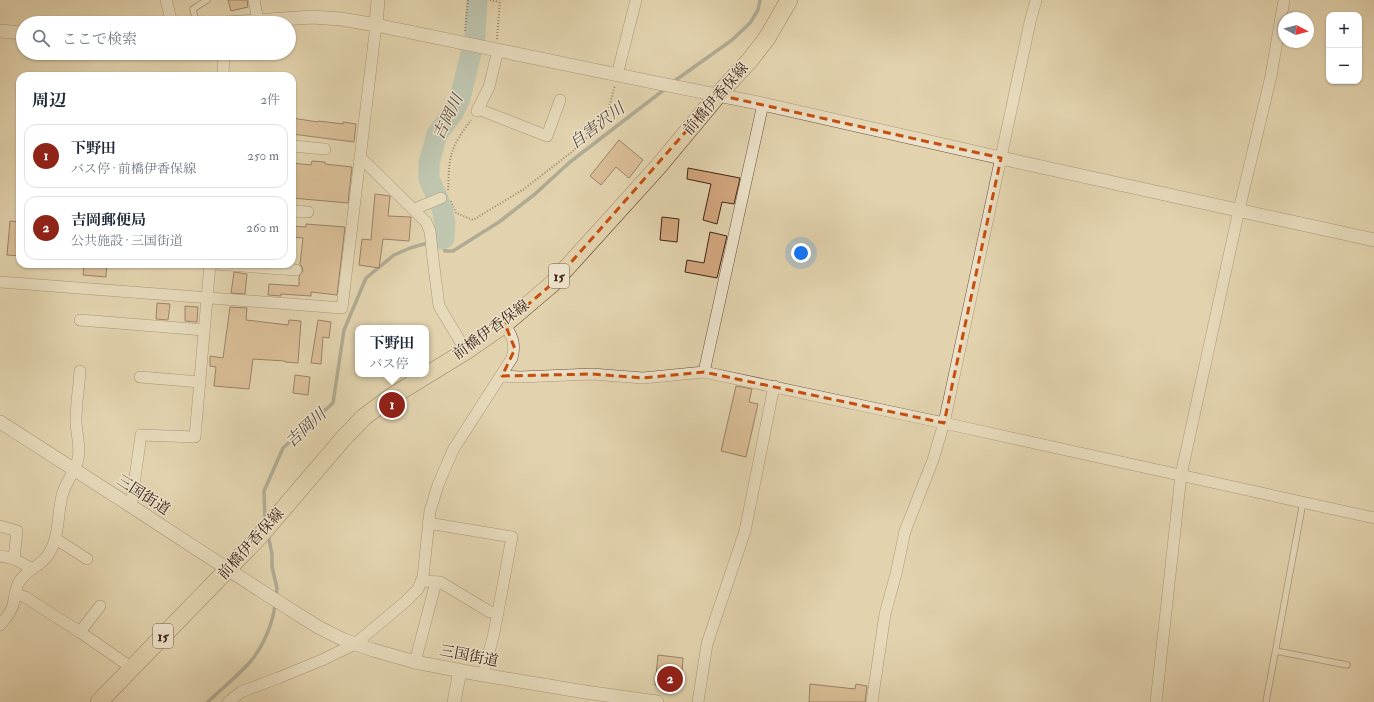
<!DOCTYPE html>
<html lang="ja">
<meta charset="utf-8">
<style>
:root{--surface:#fff;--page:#f2f2f3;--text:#1f2937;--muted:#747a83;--line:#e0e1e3;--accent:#8f2418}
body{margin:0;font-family:"IM FELL Double Pica","Noto Serif JP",serif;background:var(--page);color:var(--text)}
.controls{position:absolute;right:12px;top:12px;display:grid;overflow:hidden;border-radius:8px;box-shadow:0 1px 3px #0004}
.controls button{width:36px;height:36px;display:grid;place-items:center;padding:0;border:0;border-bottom:1px solid var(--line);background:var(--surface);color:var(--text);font:20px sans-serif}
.compass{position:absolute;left:1278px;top:12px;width:36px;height:36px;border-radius:50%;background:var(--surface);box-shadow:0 1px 3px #0004;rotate:97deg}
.you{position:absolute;left:801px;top:253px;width:14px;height:14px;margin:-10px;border:3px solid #fff;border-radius:50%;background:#1a73e8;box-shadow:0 0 0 6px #1a73e833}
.badge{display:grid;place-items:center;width:26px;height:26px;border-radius:50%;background:var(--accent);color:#fff;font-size:13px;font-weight:700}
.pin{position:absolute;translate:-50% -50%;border:2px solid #fff;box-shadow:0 1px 4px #0006}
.popup{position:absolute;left:355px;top:325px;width:74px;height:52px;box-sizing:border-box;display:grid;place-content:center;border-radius:8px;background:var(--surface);filter:drop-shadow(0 1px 3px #0005);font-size:13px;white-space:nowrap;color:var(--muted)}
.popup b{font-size:15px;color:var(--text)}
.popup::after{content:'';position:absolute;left:50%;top:100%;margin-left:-8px;border:8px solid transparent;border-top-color:var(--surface)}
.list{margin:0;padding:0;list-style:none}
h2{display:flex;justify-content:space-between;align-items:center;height:52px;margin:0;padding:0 16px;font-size:17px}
h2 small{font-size:13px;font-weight:400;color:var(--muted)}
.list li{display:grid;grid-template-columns:26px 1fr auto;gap:12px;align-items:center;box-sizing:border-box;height:64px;margin:0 8px 8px;padding:0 8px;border:1px solid var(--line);border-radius:12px}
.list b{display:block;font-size:15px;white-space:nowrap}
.list p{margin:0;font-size:13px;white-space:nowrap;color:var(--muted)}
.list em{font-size:13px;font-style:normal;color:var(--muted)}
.icon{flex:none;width:22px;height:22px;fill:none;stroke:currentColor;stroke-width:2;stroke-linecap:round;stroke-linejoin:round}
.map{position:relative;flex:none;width:1374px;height:702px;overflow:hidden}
.search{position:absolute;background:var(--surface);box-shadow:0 1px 3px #0004;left:16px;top:16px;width:280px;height:44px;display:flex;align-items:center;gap:10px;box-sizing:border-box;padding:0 14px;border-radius:22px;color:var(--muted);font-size:15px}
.panel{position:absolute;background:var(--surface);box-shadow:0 1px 3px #0004;left:16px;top:72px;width:280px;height:196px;border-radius:12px}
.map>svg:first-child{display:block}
</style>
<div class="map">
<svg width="1374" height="702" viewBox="0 0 1374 702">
<rect width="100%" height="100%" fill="#e2d3ae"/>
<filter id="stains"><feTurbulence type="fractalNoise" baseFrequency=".005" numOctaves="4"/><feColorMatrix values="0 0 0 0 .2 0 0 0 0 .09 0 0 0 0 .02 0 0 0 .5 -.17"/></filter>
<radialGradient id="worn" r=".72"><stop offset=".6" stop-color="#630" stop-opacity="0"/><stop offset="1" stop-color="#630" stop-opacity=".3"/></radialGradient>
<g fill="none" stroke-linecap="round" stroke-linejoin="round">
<g stroke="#747b74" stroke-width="3.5">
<path d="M 673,82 L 732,40 L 750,23 L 758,10 L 760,0"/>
<path d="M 265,521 L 264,491 L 283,448 L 333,403 L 344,330 L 366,278 L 394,255 L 410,248 L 441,239 L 445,251 L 453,251 L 499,222 L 535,194 L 570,162 L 665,89"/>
<path d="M 268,535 L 272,554 L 272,567 L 277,588 L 276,597"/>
<path d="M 208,702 C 221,689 239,675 251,661 C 264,645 273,623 275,604"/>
</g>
<path stroke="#96b6b2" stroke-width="21" d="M 441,239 L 444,238 L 445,223 L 442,208 L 429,179 L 429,163 L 437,134 L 453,113 L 460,98 L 475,37 L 477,0"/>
</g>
<g fill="#d3a67d" stroke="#402217">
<path d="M 228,0 L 247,0 L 248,7 L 231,11 Z"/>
<path d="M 292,118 L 318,122 L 318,121 L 343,124 L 343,122 L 356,124 L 354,142 L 292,134 Z"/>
<path d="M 619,140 L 643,160 L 629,178 L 616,167 L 601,185 L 590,176 Z"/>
<path d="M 312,161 L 325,162 L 325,164 L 352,167 L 348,203 L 292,198 L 292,163 L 311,165 Z"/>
<path d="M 688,168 L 740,178 L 734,204 L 722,202 L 717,224 L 703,220 L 711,184 L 687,179 Z"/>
<path d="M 375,194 L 390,196 L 388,216 L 411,217 L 409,241 L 383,239 L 379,268 L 359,265 L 362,239 L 371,240 Z"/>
<path d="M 662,217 L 679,219 L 677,242 L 660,240 Z"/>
<path d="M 10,221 L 20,222 L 20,256 L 7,255 Z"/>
<path d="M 306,224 L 345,227 L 337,295 L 311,292 L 311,296 L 281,294 L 281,296 L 268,295 L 269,284 L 299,286 L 299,276 L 303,271 L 302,267 L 300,264 L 303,238 L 292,237 L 292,226 L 306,227 Z"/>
<path d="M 710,232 L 727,236 L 717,278 L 685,272 L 687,260 L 704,263 Z"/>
<path d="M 84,264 L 107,264 L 106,277 L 83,275 Z"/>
<path d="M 234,272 L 247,274 L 245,294 L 231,293 Z"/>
<path d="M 157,303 L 170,304 L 168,320 L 156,319 Z"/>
<path d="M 185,306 L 198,307 L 197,322 L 185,321 Z"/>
<path d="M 230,307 L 247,308 L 246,320 L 288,325 L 289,320 L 301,321 L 298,363 L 285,362 L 285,361 L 253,359 L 249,389 L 214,386 L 216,367 L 210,366 L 210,356 L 223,358 Z"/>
<path d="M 318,320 L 331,322 L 329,338 L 323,337 L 321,364 L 311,363 Z"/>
<path d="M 295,375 L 310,377 L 308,395 L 293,393 Z"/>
<path d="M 736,386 L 752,389 L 749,402 L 758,404 L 746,457 L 721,451 Z"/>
<path d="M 658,655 L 683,658 L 682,673 L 673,672 L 672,682 L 668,682 L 668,686 L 655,685 Z"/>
<path d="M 810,684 L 855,689 L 856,684 L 867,686 L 865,702 L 809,702 Z"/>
</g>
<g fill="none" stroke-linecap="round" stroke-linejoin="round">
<defs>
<g id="service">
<path d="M 196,23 L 193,9 L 207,0"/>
<path d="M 1276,651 L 1347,665"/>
<path d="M 1266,702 L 1303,502"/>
</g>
<g id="minor">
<path d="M 166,0 L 172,23"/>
<path d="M 254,0 L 258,20"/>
<path d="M 617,75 L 636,0"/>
<path d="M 223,76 L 224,53"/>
<path d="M 478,109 L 547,136 L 560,100"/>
<path d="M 477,111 L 489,87 L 498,50"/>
<path d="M 292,146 L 325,149"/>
<path d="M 360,157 L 426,222 L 430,231 L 433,259 L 439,306 L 466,351"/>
<path d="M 414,209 L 441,198"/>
<path d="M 292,211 L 308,212"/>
<path d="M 214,264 L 296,270"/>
<path d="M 0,282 L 342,308 L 376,25"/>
<path d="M 80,320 L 204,330"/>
<path d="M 704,372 L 763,104"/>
<path d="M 502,376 L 520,377 L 592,374 L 643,378 L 704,372 L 944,423 L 1374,518"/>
<path d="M 140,377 L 200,382"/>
<path d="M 131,506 L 141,435 L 195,437 L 210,264"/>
<path d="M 428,523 L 512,537 L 494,633 L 483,675"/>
<path d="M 0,526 L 17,531 L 14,559"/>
<path d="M 56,539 L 87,559"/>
<path d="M 0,556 L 14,559 L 33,569"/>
<path d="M 421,581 L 440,582 L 490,612 L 498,613"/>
<path d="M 15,594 L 25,597 L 80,632 L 132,668"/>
<path d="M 0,625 C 5,619 11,613 13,605 C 15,597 15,589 19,582 C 26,570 41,566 48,555 C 60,537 57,515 62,496 C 65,482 75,473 78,459 C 81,446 76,433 76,420 C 76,404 79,387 80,371"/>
<path d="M 80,632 L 100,606"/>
<path d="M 415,662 L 436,582"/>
<path d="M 228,702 L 241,692 L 278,678 L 322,660 L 355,644 L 405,602 L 418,589 L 423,577 L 430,511 L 438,485 L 453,450 L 512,358 C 516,343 512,337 505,324"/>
<path d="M 698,702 L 707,644 L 745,531 L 774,386"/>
<path d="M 872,702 L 885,614 L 896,574 L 905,531 L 933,460 L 944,423 L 1030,22 L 1036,0"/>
<path d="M 1156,702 L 1181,475 L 1239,210 L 1271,76 L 1284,0"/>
</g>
<g id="tertiary">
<path d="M 226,23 L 312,17 L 341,19 L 376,25 L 657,83 L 763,104 L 1001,158 L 1374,240"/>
<path d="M 376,25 L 378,0"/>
<path d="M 0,31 L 23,33"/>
<path d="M 0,422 L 131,506 L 269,596 L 318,627 L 344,640 L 373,650 L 415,662 L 483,675 L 585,692 L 657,702"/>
<path d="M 454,702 L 460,671"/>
</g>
<path id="primary" d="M 99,702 L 260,536 L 342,440 L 364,417 L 391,397 L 466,351 L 505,324 L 552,284 L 658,167 L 718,95 L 750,60 L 767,38 L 789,0"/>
</defs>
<use href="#service" stroke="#684e3d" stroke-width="7"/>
<use href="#minor" stroke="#684e3d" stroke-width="12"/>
<use href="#tertiary" stroke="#684e3d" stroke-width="14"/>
<use href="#primary" stroke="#402217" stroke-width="18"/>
<g stroke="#402217" stroke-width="2" stroke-dasharray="1 2" stroke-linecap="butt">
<path d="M 490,0 L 499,2"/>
<path d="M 465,31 L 468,0"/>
<path d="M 497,39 L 500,0"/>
<path d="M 448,190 C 449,179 448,164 452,153 C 455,141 464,130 471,120"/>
<path d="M 451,201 L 456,213 L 473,220 L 524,189 L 573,151 L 603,122 L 608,111 L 615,85"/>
</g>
<use href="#service" stroke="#ece2ca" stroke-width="5.5"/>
<use href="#minor" stroke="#ece2ca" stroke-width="11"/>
<use href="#tertiary" stroke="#ece2ca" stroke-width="13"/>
<use href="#primary" stroke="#e2d3ae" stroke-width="17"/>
</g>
<path d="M0 0H1374V702H0ZM 718,95 L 1001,158 L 944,423 L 704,372 L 643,378 L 592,374 L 502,376 L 515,349 L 505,324 L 552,284 Z" fill="#e2d3ae" fill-opacity=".55" fill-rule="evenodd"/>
<path fill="none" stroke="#c64e0e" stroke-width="3" stroke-dasharray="8 5" stroke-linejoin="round" d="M 718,95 L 1001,158 L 944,423 L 704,372 L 643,378 L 592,374 L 502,376 L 515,349 L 505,324 L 552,284 Z"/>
<g text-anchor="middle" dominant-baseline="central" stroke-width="3" stroke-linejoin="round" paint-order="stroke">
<g fill="#ece2ca" stroke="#745c4d" stroke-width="1">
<rect x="549" y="264" width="20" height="24" rx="3"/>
<rect x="153" y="624" width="20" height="24" rx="3"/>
</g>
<g font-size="14" font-weight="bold" fill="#402217">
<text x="559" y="276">15</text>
<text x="163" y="636">15</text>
</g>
<g font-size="15" fill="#402217" stroke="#ece2ca">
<text transform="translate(716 99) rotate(-49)">前橋伊香保線</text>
<text transform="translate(491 330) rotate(-36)">前橋伊香保線</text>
<text transform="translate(143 495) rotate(33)">三国街道</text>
<text transform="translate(251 544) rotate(-48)">前橋伊香保線</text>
<text transform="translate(469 656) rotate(11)">三国街道</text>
</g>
<g font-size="16" font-style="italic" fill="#56473e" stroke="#ece2ca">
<text transform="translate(448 117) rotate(-64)">吉岡川</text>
<text transform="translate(597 126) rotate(-37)">自害沢川</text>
<text transform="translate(306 428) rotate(-43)">吉岡川</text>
</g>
</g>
<rect width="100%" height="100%" filter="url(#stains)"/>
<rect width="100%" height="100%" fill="url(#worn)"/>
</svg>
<div class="controls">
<button>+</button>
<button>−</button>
</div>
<svg class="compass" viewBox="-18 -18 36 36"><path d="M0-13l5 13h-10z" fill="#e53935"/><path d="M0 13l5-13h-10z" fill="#747a83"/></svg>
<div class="you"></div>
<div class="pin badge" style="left:392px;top:405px">1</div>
<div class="popup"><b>下野田</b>バス停</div>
<div class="pin badge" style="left:670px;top:679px">2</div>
<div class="search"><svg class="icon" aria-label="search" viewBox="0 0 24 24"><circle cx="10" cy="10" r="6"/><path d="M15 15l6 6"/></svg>ここで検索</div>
<section class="panel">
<h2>周辺<small>2件</small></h2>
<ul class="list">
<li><span class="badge">1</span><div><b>下野田</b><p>バス停 · 前橋伊香保線</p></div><em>250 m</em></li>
<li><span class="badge">2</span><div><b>吉岡郵便局</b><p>公共施設 · 三国街道</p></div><em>260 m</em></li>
</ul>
</section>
</div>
